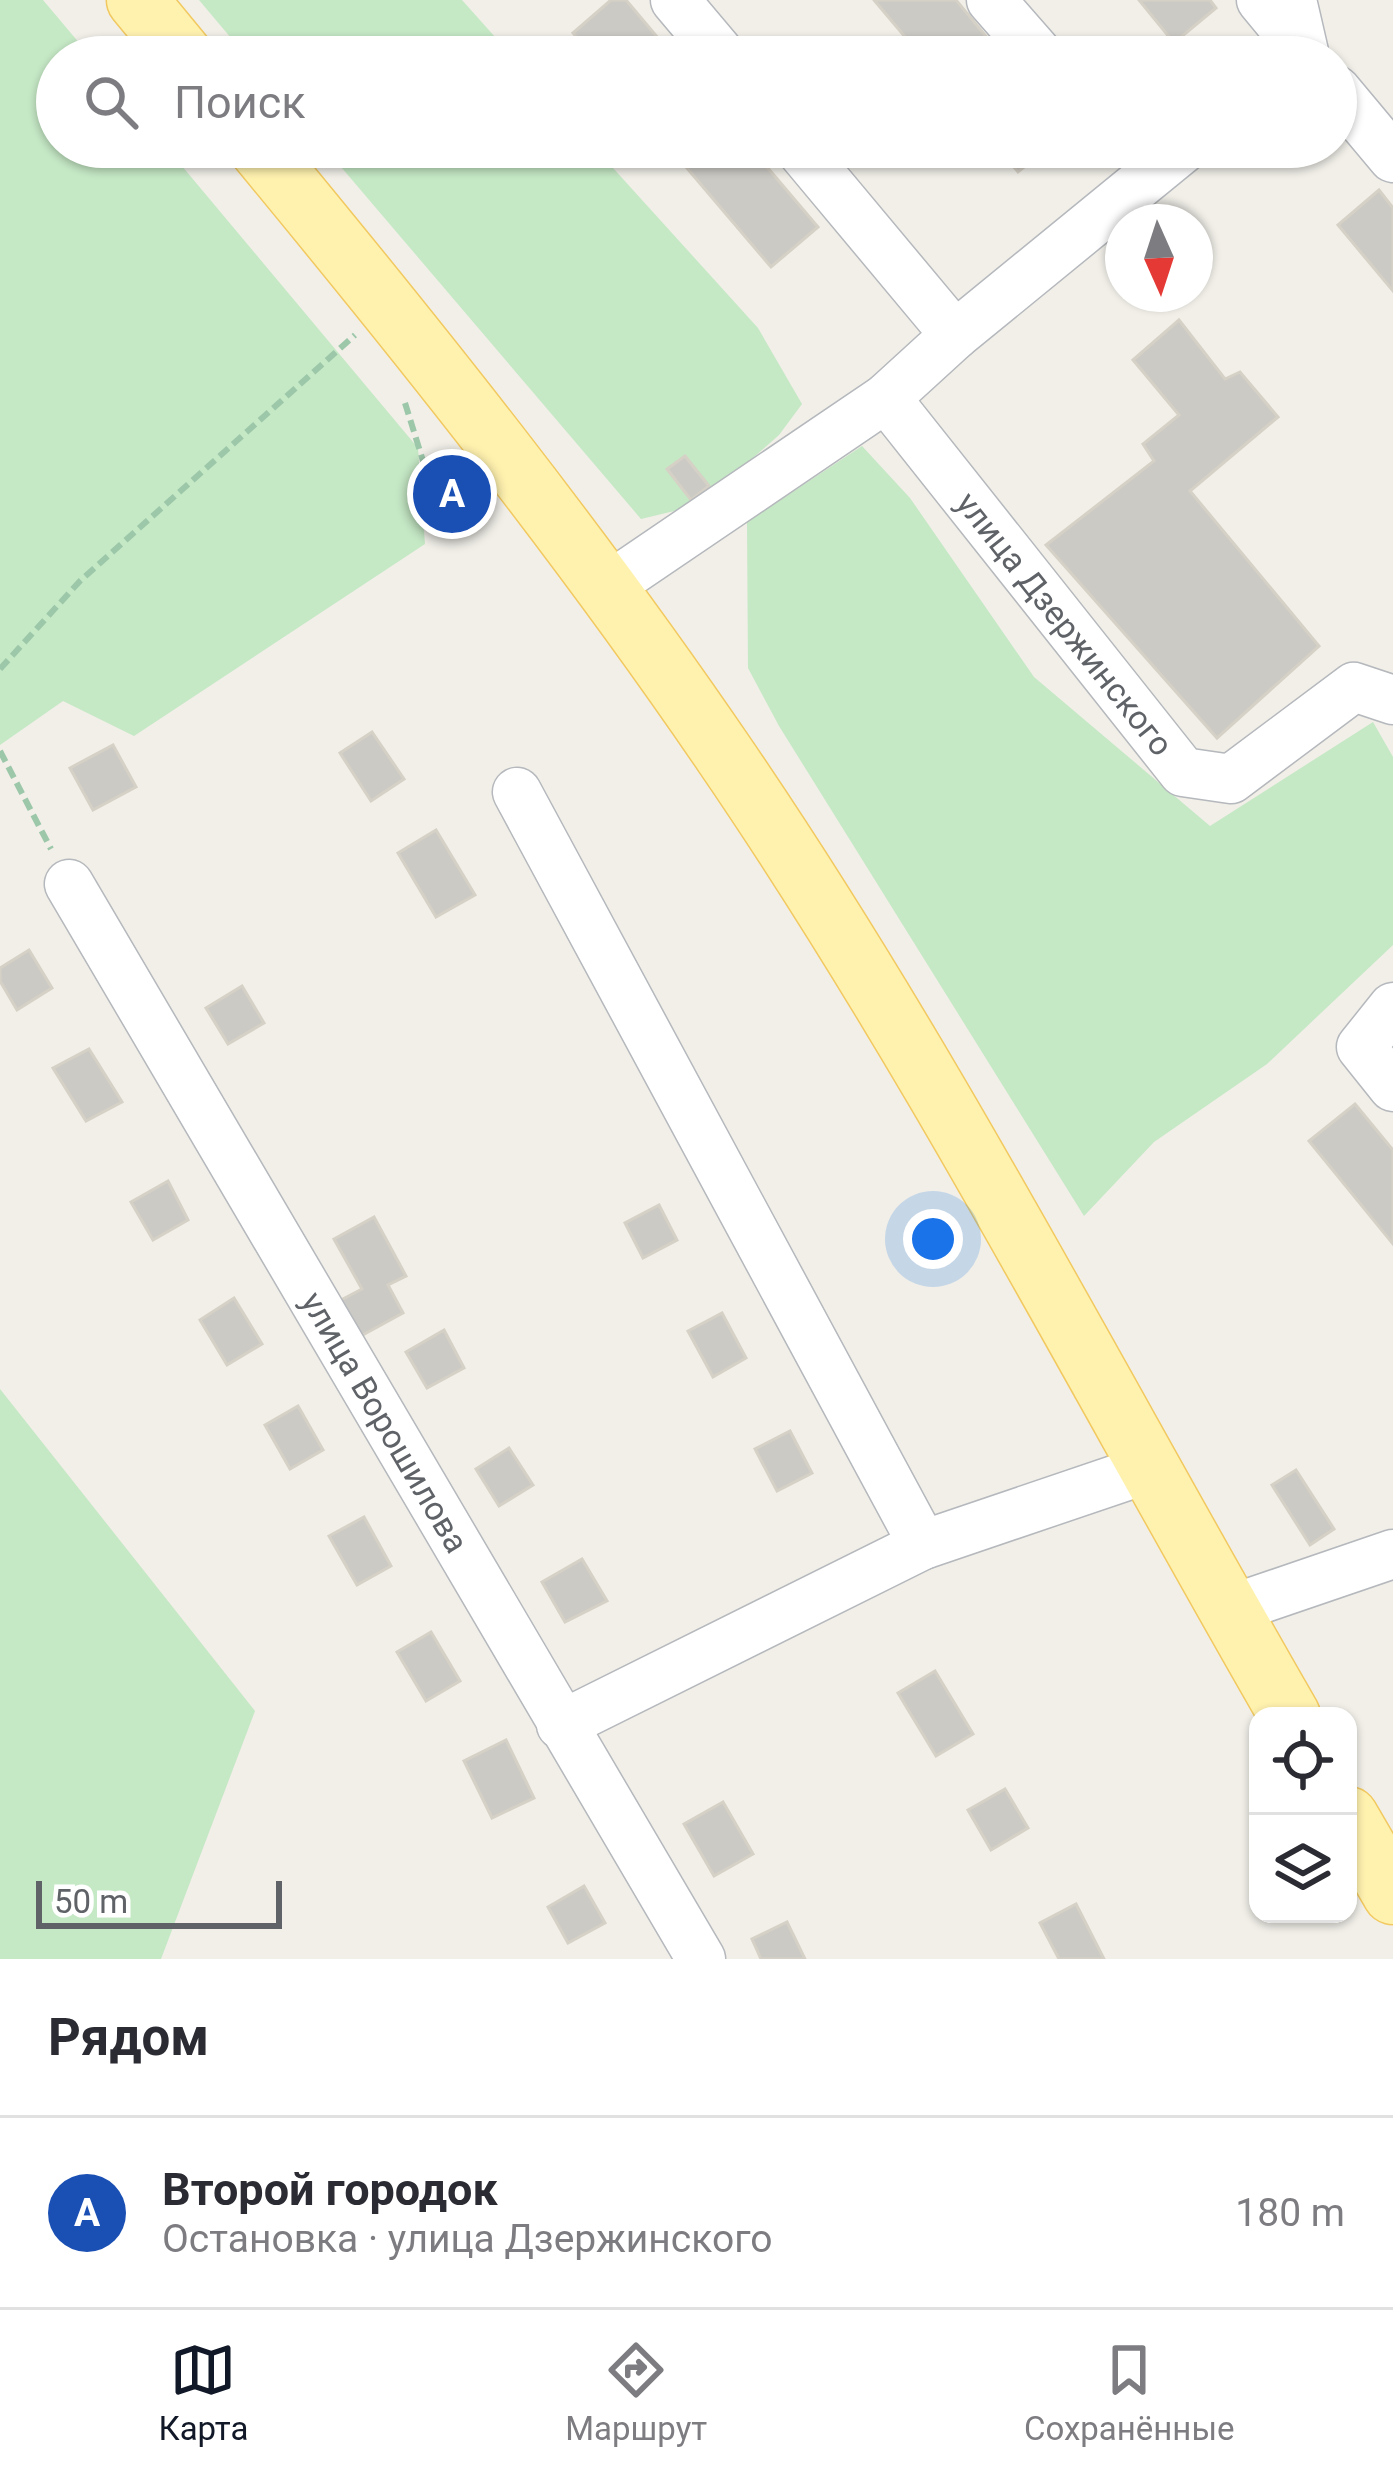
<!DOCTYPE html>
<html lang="ru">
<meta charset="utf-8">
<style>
:root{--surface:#fff;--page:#f2f2f3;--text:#2b2b33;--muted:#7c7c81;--line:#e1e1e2;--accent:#111827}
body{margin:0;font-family:Roboto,sans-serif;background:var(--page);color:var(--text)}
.controls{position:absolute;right:36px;bottom:36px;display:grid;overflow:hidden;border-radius:24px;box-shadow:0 3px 9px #0004}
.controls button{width:108px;height:108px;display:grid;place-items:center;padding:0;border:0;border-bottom:3px solid var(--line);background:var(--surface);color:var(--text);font:60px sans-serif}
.compass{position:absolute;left:1105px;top:204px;width:108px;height:108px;border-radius:50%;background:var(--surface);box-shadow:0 3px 9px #0004;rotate:177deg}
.scale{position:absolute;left:36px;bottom:30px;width:246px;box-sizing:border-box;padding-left:12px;border:6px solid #5f6368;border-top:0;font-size:33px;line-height:42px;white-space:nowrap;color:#5f6368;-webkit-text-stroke:9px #fff;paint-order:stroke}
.you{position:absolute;left:933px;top:1239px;width:42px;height:42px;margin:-30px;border:9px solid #fff;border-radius:50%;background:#1a73e8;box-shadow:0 0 0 18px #1a73e833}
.badge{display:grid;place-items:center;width:78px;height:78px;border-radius:50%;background:var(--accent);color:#fff;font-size:39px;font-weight:700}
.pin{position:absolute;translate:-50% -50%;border:6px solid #fff;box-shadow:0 3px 12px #0006}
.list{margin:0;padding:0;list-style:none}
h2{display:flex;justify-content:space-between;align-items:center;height:156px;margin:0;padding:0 48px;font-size:51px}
h2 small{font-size:39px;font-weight:400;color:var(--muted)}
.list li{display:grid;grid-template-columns:78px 1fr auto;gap:36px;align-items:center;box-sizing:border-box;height:192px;padding:0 48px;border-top:3px solid var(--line)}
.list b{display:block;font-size:45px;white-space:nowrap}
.list p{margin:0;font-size:39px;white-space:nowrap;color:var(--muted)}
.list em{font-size:39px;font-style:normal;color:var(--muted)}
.icon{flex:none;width:66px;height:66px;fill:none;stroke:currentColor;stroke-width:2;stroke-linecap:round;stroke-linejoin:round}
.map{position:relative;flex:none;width:1393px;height:1959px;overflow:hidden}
.search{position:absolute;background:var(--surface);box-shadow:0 3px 9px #0004;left:36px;right:36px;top:36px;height:132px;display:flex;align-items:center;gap:30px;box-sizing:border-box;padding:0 42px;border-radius:66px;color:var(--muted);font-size:45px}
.sheet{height:348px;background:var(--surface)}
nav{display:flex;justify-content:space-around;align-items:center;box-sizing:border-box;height:168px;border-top:3px solid var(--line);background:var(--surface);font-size:33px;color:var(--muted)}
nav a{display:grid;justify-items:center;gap:6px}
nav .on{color:var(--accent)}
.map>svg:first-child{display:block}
</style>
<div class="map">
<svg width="1393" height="1959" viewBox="0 0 1393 1959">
<rect width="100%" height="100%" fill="#f1efe8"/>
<g fill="#c5e8c5">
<path d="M 0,0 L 43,0 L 91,57 L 57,57 L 57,147 L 166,147 L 418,448 L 425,544 L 134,736 L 63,701 L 0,745 Z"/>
<path d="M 199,0 L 462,0 L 513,57 L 247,57 Z"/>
<path d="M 324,147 L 594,147 L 758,328 L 802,404 L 779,435 L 699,505 L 641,519 Z"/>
<path d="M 862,446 L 910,498 L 1034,677 L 1210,826 L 1373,722 L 1393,757 L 1393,945 L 1267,1064 L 1154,1142 L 1084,1216 L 779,726 L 748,668 L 747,522 Z"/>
<path d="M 0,1389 L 255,1711 L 161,1959 L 0,1959 Z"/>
</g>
<g fill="#cccac5" stroke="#d6d1c6" stroke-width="3">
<path d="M 611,0 L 626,0 L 674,57 L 593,57 L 573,33 Z"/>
<path d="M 874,0 L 956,0 L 1003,57 L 922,57 Z"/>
<path d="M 1139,0 L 1210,0 L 1216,8 L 1174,43 Z"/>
<path d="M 669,147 L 750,147 L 818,227 L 771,267 Z"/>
<path d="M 997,147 L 1049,147 L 1018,172 Z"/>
<path d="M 1379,190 L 1393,208 L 1393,291 L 1338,225 Z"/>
<path d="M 1179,320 L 1225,379 L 1240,372 L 1278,417 L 1190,491 L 1319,646 L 1217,738 L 1046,545 L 1154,461 L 1143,444 L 1179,415 L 1133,360 Z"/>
<path d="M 685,456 L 709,486 L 691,500 L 667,469 Z"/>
<path d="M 372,732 L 404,779 L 371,801 L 340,753 Z"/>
<path d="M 113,745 L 136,787 L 93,810 L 70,768 Z"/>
<path d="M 436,830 L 475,895 L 436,917 L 398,853 Z"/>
<path d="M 29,950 L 52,988 L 17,1010 L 0,981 L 0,968 Z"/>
<path d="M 242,986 L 264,1023 L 228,1044 L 206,1008 Z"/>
<path d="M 89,1049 L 122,1102 L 86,1121 L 53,1068 Z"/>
<path d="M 1355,1104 L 1393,1150 L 1393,1244 L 1309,1141 Z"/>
<path d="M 168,1181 L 188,1220 L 153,1240 L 131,1202 Z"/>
<path d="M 659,1205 L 677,1240 L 643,1258 L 625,1223 Z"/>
<path d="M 374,1217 L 406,1276 L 388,1285 L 403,1313 L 359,1337 L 339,1301 L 362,1289 L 334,1239 Z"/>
<path d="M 234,1298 L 262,1344 L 227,1365 L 200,1320 Z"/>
<path d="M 722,1313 L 746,1358 L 713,1377 L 688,1331 Z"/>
<path d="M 444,1330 L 464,1368 L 427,1388 L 406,1352 Z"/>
<path d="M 298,1406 L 323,1450 L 290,1469 L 265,1425 Z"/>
<path d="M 790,1431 L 812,1473 L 777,1491 L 755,1449 Z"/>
<path d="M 509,1448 L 533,1485 L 499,1506 L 476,1469 Z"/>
<path d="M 1296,1470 L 1334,1529 L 1310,1545 L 1272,1485 Z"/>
<path d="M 364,1517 L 391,1566 L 357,1585 L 329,1536 Z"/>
<path d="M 582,1559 L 607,1601 L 565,1622 L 542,1582 Z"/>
<path d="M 431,1632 L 460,1681 L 426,1701 L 397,1652 Z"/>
<path d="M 935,1671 L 973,1734 L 936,1756 L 898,1693 Z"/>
<path d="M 506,1740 L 534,1798 L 492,1818 L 464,1761 Z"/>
<path d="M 1005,1789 L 1028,1828 L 991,1850 L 968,1810 Z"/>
<path d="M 723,1802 L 753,1854 L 714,1876 L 684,1824 Z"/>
<path d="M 584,1886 L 605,1923 L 568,1943 L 548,1907 Z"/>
<path d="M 1076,1904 L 1104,1959 L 1059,1959 L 1040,1923 Z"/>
<path d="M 787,1922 L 805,1959 L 761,1959 L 752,1939 Z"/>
</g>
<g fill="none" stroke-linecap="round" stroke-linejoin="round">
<defs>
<g id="minor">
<path d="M 675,0 L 723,57"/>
<path d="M 991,0 L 1041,57"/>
<path d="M 1261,0 L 1304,52 L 1292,0"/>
<path d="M 1336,90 L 1393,158"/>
<path d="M 955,335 L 1185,147"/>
<path id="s1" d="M 886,398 L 1183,772 L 1231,779 L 1354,687 L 1393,700"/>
<path d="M 606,588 L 886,398 L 955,335 L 798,147"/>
<path d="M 517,792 L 923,1545"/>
<path id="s2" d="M 69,884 L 701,1959"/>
<path d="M 1393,1007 L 1361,1047 L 1393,1087"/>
<path d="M 1229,1610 L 1393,1554"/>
<path d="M 561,1725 L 923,1545 L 1150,1468"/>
</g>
<g id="major">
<path d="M 137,0 L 184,57"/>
<path d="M 258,147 C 421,344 580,543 724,754 C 933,1059 1105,1396 1290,1716"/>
<path d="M 1348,1817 L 1393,1894"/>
</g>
</defs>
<use href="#minor" stroke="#b5b8bc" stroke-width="51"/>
<use href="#major" stroke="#f2c960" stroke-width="63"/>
<g stroke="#9cc7a9" stroke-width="6" stroke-dasharray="12 6" stroke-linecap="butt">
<path d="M 405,403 L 424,464 L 452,494"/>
<path d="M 0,669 L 80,581 L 355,335"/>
<path d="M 0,751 L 51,849"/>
</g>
<use href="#minor" stroke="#fff" stroke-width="48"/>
<use href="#major" stroke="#fff2af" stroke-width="60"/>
</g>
<g text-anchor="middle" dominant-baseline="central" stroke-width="12" stroke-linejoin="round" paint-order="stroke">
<g font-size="33" fill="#5f6368" stroke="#fff">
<text stroke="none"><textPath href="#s1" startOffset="288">улица Дзержинского</textPath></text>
<text stroke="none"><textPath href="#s2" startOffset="624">улица Ворошилова</textPath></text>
</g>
</g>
</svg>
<div class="controls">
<button><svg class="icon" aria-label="locate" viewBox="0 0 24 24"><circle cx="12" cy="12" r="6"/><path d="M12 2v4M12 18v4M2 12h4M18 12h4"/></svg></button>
<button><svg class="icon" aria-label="layers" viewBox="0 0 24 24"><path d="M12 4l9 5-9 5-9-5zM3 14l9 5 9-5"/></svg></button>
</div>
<svg class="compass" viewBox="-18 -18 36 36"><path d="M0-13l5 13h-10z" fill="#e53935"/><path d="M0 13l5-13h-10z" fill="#7c7c81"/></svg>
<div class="scale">50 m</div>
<div class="you"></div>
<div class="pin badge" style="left:452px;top:494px;background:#1a4fb4">A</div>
<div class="search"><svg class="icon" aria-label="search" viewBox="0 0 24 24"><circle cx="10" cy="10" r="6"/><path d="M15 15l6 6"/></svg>Поиск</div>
</div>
<section class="sheet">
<h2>Рядом<small></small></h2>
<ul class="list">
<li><span class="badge" style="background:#1a4fb4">A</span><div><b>Второй городок</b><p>Остановка · улица Дзержинского</p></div><em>180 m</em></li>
</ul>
</section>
<nav>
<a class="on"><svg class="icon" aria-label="map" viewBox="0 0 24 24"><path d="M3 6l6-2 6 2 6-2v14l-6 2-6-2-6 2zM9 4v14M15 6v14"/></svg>Карта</a>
<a><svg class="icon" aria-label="directions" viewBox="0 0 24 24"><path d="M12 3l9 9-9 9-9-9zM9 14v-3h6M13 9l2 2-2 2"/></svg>Маршрут</a>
<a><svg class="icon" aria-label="saved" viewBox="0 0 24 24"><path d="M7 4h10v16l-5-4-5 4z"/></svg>Сохранённые</a>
</nav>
